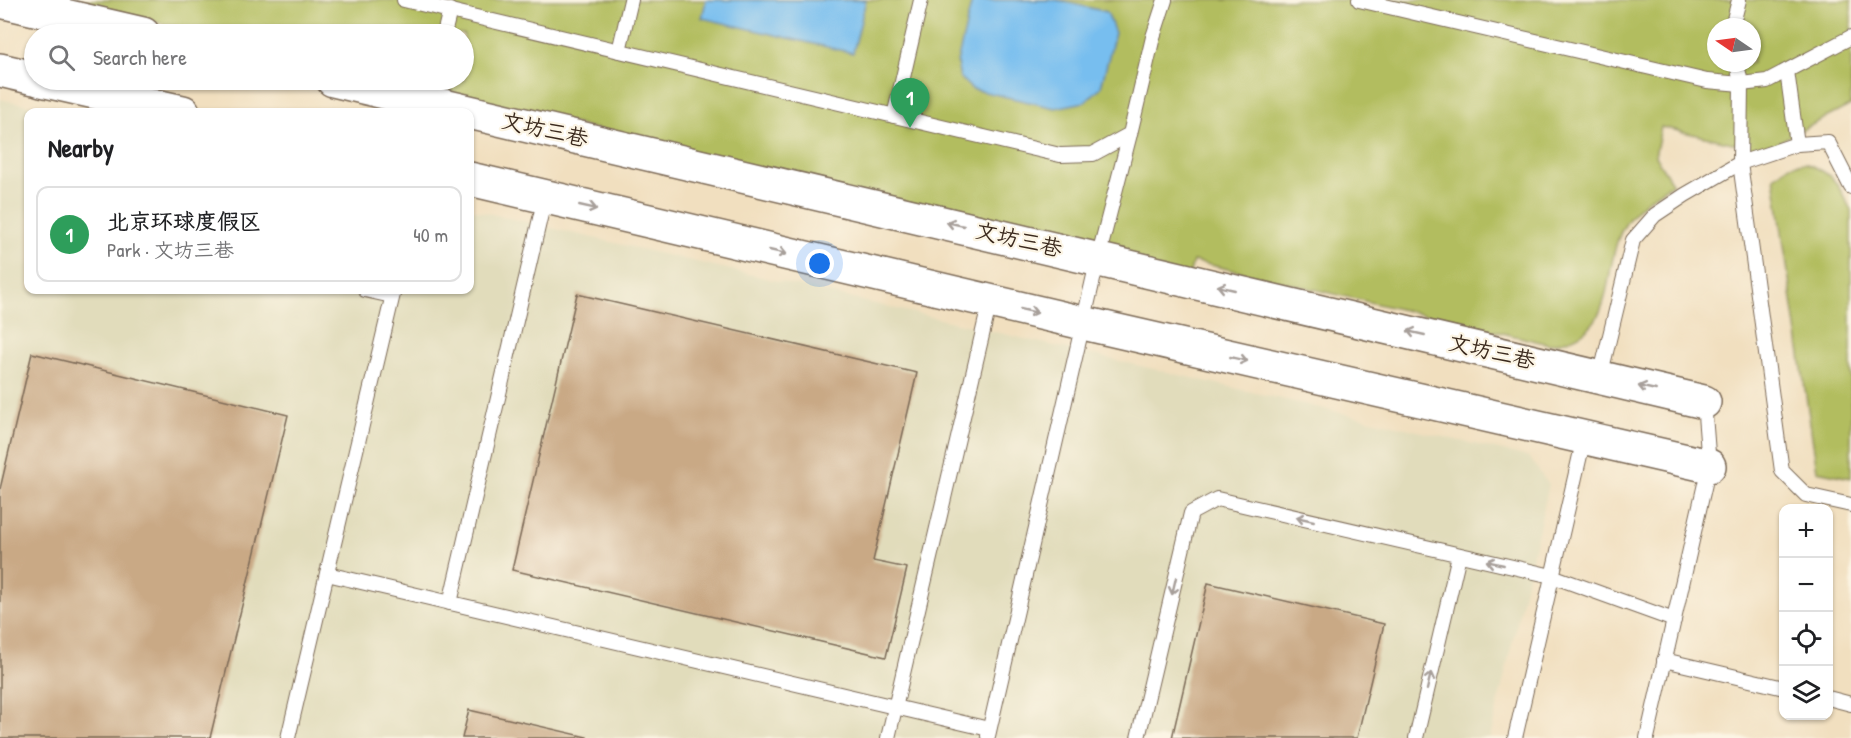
<!DOCTYPE html>
<meta charset="utf-8">
<style>
:root{--surface:#fff;--page:#f6f6f6;--text:#202124;--muted:#757577;--line:#e0e0e0;--accent:#b5179e}
body{margin:0;font-family:"Patrick Hand","LXGW WenKai TC",sans-serif;background:var(--page);color:var(--text)}
.controls{position:absolute;right:18px;bottom:18px;display:grid;overflow:hidden;border-radius:12px;box-shadow:0 2px 4px #0004}
.controls button{width:54px;height:54px;display:grid;place-items:center;padding:0;border:0;border-bottom:2px solid var(--line);background:var(--surface);color:var(--text);font:30px sans-serif}
.compass{position:absolute;left:1707px;top:18px;width:54px;height:54px;border-radius:50%;background:var(--surface);box-shadow:0 2px 4px #0004;rotate:283deg}
.you{position:absolute;left:820px;top:264px;width:21px;height:21px;margin:-15px;border:4px solid #fff;border-radius:50%;background:#1a73e8;box-shadow:0 0 0 9px #1a73e833}
.badge{display:grid;place-items:center;width:39px;height:39px;border-radius:50%;background:var(--accent);color:#fff;font-size:20px;font-weight:700}
.pin{position:absolute;translate:-50% -50px;filter:drop-shadow(0 2px 3px #0008)}
.pin::after{content:'';position:absolute;top:32px;width:21px;height:18px;background:inherit;clip-path:polygon(0 0,100% 0,50% 100%)}
.list{margin:0;padding:0;list-style:none}
h2{display:flex;justify-content:space-between;align-items:center;height:78px;margin:0;padding:0 24px;font-size:26px}
h2 small{font-size:20px;font-weight:400;color:var(--muted)}
.list li{display:grid;grid-template-columns:39px 1fr auto;gap:18px;align-items:center;box-sizing:border-box;height:96px;margin:0 12px 12px;padding:0 12px;border:2px solid var(--line);border-radius:12px}
.list b{display:block;font-size:22px;white-space:nowrap}
.list p{margin:0;font-size:20px;white-space:nowrap;color:var(--muted)}
.list em{font-size:20px;font-style:normal;color:var(--muted)}
.icon{flex:none;width:33px;height:33px;fill:none;stroke:currentColor;stroke-width:2;stroke-linecap:round;stroke-linejoin:round}
.map{position:relative;flex:none;width:1851px;height:738px;overflow:hidden}
.search{position:absolute;background:var(--surface);box-shadow:0 2px 4px #0004;left:24px;top:24px;width:450px;height:66px;display:flex;align-items:center;gap:15px;box-sizing:border-box;padding:0 21px;border-radius:33px;color:var(--muted);font-size:22px}
.panel{position:absolute;background:var(--surface);box-shadow:0 2px 4px #0004;left:24px;top:108px;width:450px;height:186px;border-radius:12px}
.map>svg:first-child{display:block}
</style>
<div class="map">
<svg width="1851" height="738" viewBox="0 0 1851 738">
<rect width="100%" height="100%" fill="#fcf5e5"/>
<filter id="ink" filterUnits="userSpaceOnUse"><feTurbulence type="fractalNoise" baseFrequency=".0167" numOctaves="2"/><feDisplacementMap in="SourceGraphic" scale="12" xChannelSelector="R" yChannelSelector="G"/><feConvolveMatrix kernelMatrix="1 2 1 2 8 2 1 2 1" color-interpolation-filters="sRGB"/></filter>
<filter id="wash" filterUnits="userSpaceOnUse"><feTurbulence type="fractalNoise" baseFrequency=".008" numOctaves="4" result="noise"/><feDisplacementMap in="SourceGraphic" scale="24" xChannelSelector="R" yChannelSelector="G"/><feGaussianBlur stdDeviation="1.35" result="paint"/><feColorMatrix in="noise" values="0 0 0 0 0 0 0 0 0 0 0 0 0 0 0 0 0 1.4 0 .05"/><feComposite in="paint" operator="in"/></filter>
<g filter="url(#wash)">
<rect width="100%" height="100%" fill="#f1dfbf"/>
<path fill="#e1dcbb" d="M 0,99 L 59,112 L 28,112 L 28,290 L 470,290 L 470,209 L 1529,457 L 1549,485 L 1490,738 L 0,738 Z"/>
<g fill="#b2bd5f" stroke="#76743e" stroke-width="1.5" fill-rule="evenodd">
<path d="M 57,0 L 1851,0 L 1851,105 L 1763,150 L 1661,127 L 1655,156 L 1673,184 C 1650,196 1627,214 1618,239 C 1602,286 1615,336 1549,344 L 1193,261 L 1189,276 L 398,80 L 464,80 L 464,34 L 208,34 ZM 1716,27 L 1752,27 L 1752,63 L 1716,63 Z"/>
<path d="M 1805,163 C 1836,175 1836,182 1851,210 L 1851,478 L 1817,471 L 1774,177 L 1790,165 Z"/>
</g>
<g fill="#77beef" stroke="#597486" stroke-width="1.5">
<path d="M 706,0 L 866,0 L 853,53 L 702,18 Z"/>
<path d="M 972,0 L 1057,0 L 1107,12 L 1115,33 L 1101,87 L 1085,102 L 1055,108 L 972,89 L 960,78 L 957,63 Z"/>
</g>
<g id="blocks">
<g fill="#c9a985">
<path d="M 577,294 L 917,373 L 873,561 L 907,568 L 886,657 L 512,570 Z"/>
<path d="M 32,353 L 288,415 L 210,738 L 0,738 L 0,489 Z"/>
<path d="M 1208,583 L 1384,624 L 1357,738 L 1172,738 Z"/>
<path d="M 469,710 L 587,737 L 587,738 L 462,738 Z"/>
</g>
</g>
</g>
<g filter="url(#ink)">
<use href="#blocks" fill-opacity="0" stroke="#7b6956" stroke-width="1.5"/>
<g fill="none" stroke-linecap="round" stroke-linejoin="round">
<defs>
<g id="lane">
<path d="M 404,0 L 1060,155 L 1093,154 L 1130,134 L 1153,37 L 1165,0"/>
<path d="M 1359,0 L 1707,81 L 1741,84 L 1767,81 L 1851,37"/>
<path d="M 1732,27 L 1739,0"/>
<path d="M 444,34 L 450,10"/>
<path d="M 619,51 L 631,0"/>
<path d="M 1737,63 L 1741,84 L 1740,163 L 1782,471 L 1806,495 L 1851,505"/>
<path d="M 1787,71 L 1797,144"/>
<path d="M 427,104 L 432,80"/>
<path d="M 894,116 L 921,0"/>
<path d="M 365,290 L 392,296"/>
<path d="M 1600,377 L 1633,240 L 1655,215 L 1685,195 L 1740,163 L 1797,144 L 1828,142 L 1851,187"/>
<path d="M 327,574 L 989,729"/>
<path d="M 450,603 L 545,197"/>
<path d="M 1664,660 L 1784,688"/>
<path d="M 1828,698 L 1851,704"/>
<path d="M 988,736 L 1098,258 L 1130,134"/>
<path d="M 288,738 L 394,290"/>
<path d="M 888,738 L 990,301"/>
<path d="M 1138,738 L 1191,513 L 1217,499 L 1552,576 L 1674,620"/>
<path d="M 1416,738 L 1459,555"/>
<path d="M 1515,738 L 1584,438"/>
<path d="M 1647,738 L 1709,466 L 1704,402"/>
</g>
<g id="secondary">
<path d="M 0,1 L 143,34"/>
<path d="M 0,70 L 34,78"/>
<path d="M 41,80 L 183,112"/>
<path d="M 333,80 L 1704,402"/>
<path d="M 470,179 L 1083,323 L 1709,466"/>
</g>
</defs>
<use href="#lane" stroke="#7b6956" stroke-width="16"/>
<use href="#secondary" stroke="#7b6956" stroke-width="36"/>
<use href="#lane" stroke="#fff" stroke-width="14"/>
<use href="#secondary" stroke="#fff" stroke-width="33"/>
</g>
<defs><path id="oneway-shaft" d="M-6 0H5M1.5-3L5.5 0L1.5 3" fill="none" stroke-width="1.6" stroke-linecap="round" stroke-linejoin="round" transform="scale(1.5)"/></defs>
<g stroke="#a79f9a">
<use href="#oneway-shaft" transform="translate(588 207) rotate(13)"/>
<use href="#oneway-shaft" transform="translate(955 224) rotate(-167)"/>
<use href="#oneway-shaft" transform="translate(778 252) rotate(13)"/>
<use href="#oneway-shaft" transform="translate(1226 288) rotate(-167)"/>
<use href="#oneway-shaft" transform="translate(1029 311) rotate(13)"/>
<use href="#oneway-shaft" transform="translate(1416 333) rotate(-167)"/>
<use href="#oneway-shaft" transform="translate(1239 359) rotate(13)"/>
<use href="#oneway-shaft" transform="translate(1647 388) rotate(-167)"/>
<use href="#oneway-shaft" transform="translate(1305 519) rotate(-167)"/>
<use href="#oneway-shaft" transform="translate(1495 563) rotate(-167)"/>
<use href="#oneway-shaft" transform="translate(1174 586) rotate(103)"/>
<use href="#oneway-shaft" transform="translate(1429 681) rotate(-77)"/>
</g>
</g>
<g text-anchor="middle" dominant-baseline="central" stroke-width="4.5" stroke-linejoin="round" paint-order="stroke">
<g font-size="22" fill="#3b2a1e" stroke="#fcf5e5">
<text transform="translate(545 129) rotate(13)">文坊三巷</text>
<text transform="translate(1019 239) rotate(13)">文坊三巷</text>
<text transform="translate(1492 351) rotate(13)">文坊三巷</text>
</g>
</g>
</svg>
<div class="controls">
<button>+</button>
<button>−</button>
<button><svg class="icon" aria-label="locate" viewBox="0 0 24 24"><circle cx="12" cy="12" r="6"/><path d="M12 2v4M12 18v4M2 12h4M18 12h4"/></svg></button>
<button><svg class="icon" aria-label="layers" viewBox="0 0 24 24"><path d="M12 4l9 5-9 5-9-5zM3 14l9 5 9-5"/></svg></button>
</div>
<svg class="compass" viewBox="-18 -18 36 36"><path d="M0-13l5 13h-10z" fill="#e53935"/><path d="M0 13l5-13h-10z" fill="#757577"/></svg>
<div class="you"></div>
<div class="pin badge" style="left:910px;top:128px;background:#2e9e5b">1</div>
<div class="search"><svg class="icon" aria-label="search" viewBox="0 0 24 24"><circle cx="10" cy="10" r="6"/><path d="M15 15l6 6"/></svg>Search here</div>
<section class="panel">
<h2>Nearby<small></small></h2>
<ul class="list">
<li><span class="badge" style="background:#2e9e5b">1</span><div><b>北京环球度假区</b><p>Park · 文坊三巷</p></div><em>40 m</em></li>
</ul>
</section>
</div>
